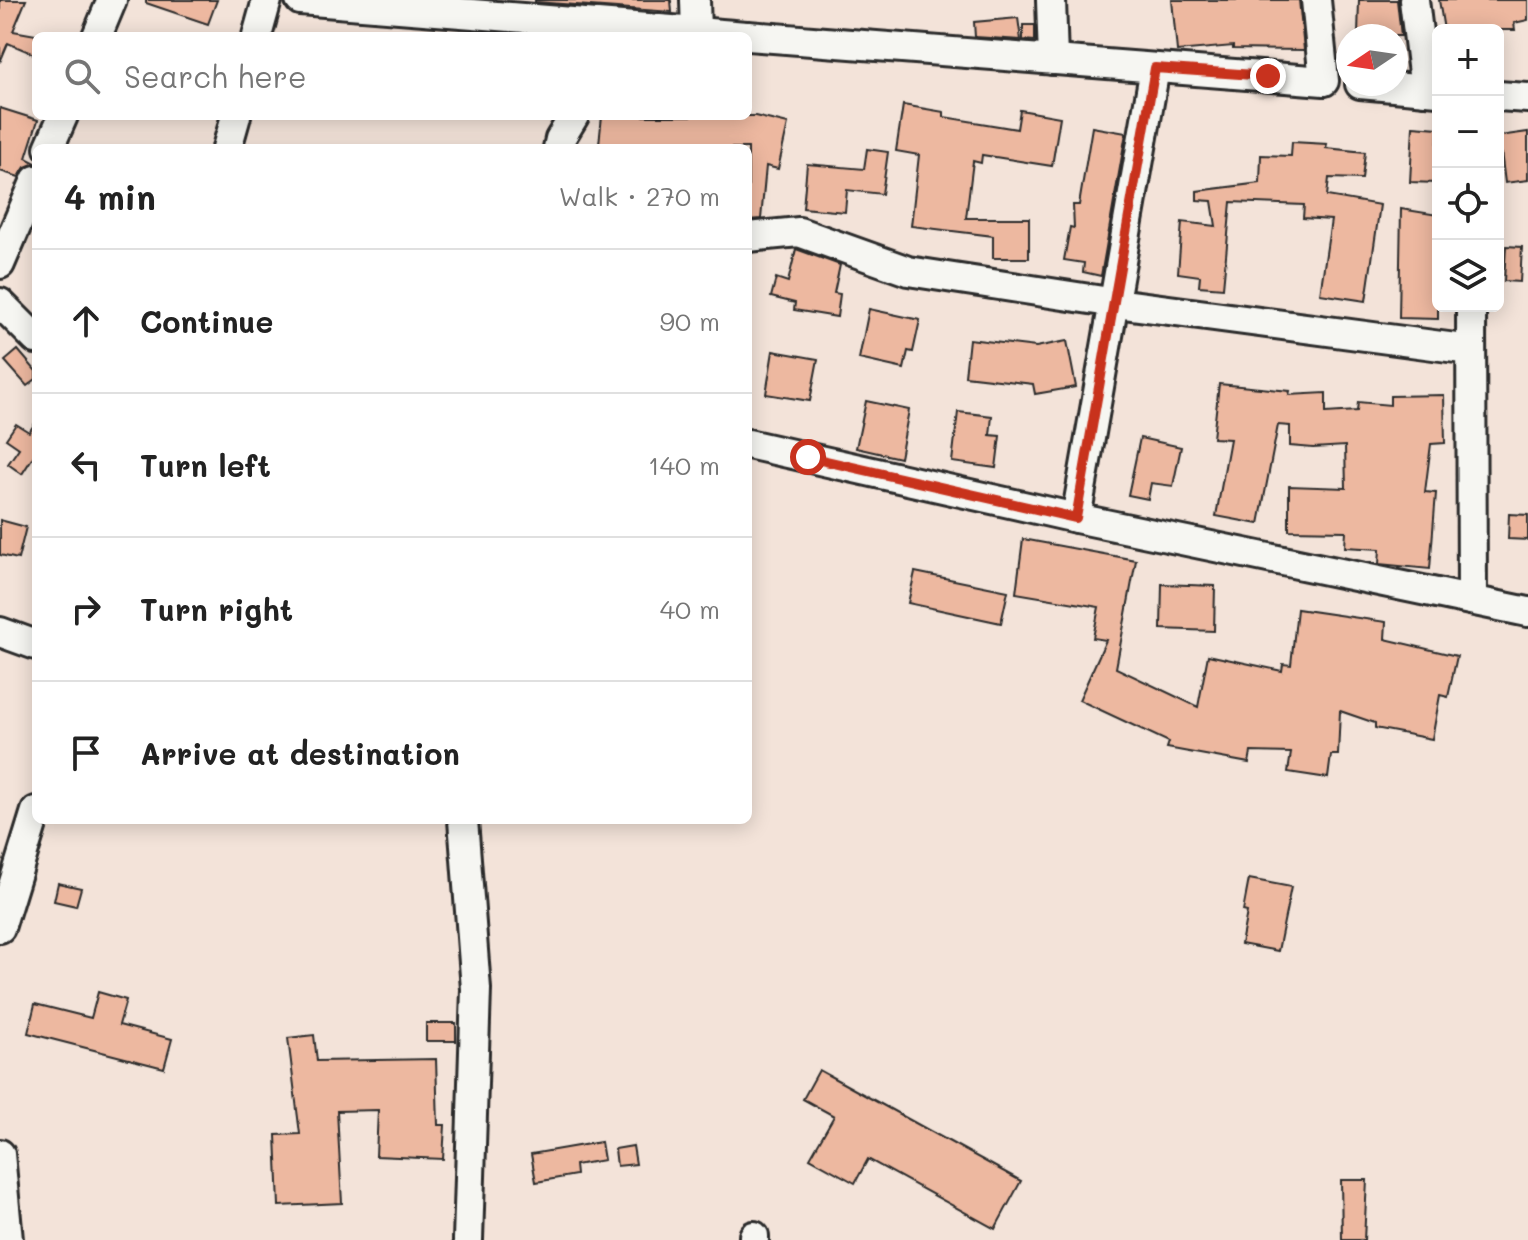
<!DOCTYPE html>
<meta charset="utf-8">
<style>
:root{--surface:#fff;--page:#f2f2f2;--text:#222;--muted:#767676;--line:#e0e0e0}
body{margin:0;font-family:Mali,sans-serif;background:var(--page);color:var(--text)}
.controls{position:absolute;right:24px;top:24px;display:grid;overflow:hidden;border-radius:12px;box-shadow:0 4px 20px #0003}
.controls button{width:72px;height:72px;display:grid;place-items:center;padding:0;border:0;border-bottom:2px solid var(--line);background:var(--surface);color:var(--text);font:40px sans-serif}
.compass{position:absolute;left:1336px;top:24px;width:72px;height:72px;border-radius:50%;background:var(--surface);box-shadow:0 4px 20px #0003;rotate:257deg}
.stop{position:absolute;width:24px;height:24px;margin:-18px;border:6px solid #c8321e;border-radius:50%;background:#fff}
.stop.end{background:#c8321e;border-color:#fff;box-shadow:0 2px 8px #0008}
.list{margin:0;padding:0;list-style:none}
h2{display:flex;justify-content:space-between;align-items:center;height:104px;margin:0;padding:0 32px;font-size:34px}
h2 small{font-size:26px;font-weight:400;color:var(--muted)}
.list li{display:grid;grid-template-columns:52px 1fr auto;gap:24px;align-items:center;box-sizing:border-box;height:144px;padding:0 32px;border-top:2px solid var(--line)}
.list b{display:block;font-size:30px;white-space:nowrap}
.list em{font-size:26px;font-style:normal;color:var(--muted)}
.icon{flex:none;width:44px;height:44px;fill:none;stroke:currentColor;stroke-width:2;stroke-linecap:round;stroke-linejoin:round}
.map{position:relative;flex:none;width:1528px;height:1240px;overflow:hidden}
.search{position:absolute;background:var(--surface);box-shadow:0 4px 20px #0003;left:32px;top:32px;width:720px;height:88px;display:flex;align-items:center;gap:20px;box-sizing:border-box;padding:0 28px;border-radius:12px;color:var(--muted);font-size:30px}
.panel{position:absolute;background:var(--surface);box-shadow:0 4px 20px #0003;left:32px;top:144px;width:720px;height:680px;border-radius:12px}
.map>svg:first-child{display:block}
</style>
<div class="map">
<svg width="1528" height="1240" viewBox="0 0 1528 1240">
<rect width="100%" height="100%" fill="#f3e3d9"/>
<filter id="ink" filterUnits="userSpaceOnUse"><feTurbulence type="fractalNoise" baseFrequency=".0125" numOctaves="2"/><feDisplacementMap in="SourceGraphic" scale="16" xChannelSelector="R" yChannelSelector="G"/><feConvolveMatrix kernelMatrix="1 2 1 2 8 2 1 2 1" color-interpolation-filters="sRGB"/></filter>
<g filter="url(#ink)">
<g fill="#edb8a0" stroke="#2b2b2b" stroke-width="2">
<path d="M 0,0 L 26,0 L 13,31 L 36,35 L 36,55 L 8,43 L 0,62 Z"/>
<path d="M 146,0 L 217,0 L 208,24 L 146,3 Z"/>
<path d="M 535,0 L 671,0 L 672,12 L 535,2 Z"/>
<path d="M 1172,0 L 1299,0 L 1304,50 L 1233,49 L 1233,46 L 1177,51 Z"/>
<path d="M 1359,0 L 1397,0 L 1401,36 L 1358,36 Z"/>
<path d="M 1439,0 L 1528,0 L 1528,20 L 1514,23 L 1515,30 L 1444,30 Z"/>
<path d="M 1018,18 L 1021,40 L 975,37 L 974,22 Z"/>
<path d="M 1023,25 L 1035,25 L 1035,41 L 1023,40 Z"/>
<path d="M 903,105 L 944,112 L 944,117 L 1017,129 L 1020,110 L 1060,117 L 1052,166 L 982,155 L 981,163 L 973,161 L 966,218 L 1029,218 L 1029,258 L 993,258 L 993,236 L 911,226 L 919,155 L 896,151 Z"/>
<path d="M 0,108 L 38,120 L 26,158 L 36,163 L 25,167 L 19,177 L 0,171 Z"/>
<path d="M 602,116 L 755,116 L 788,124 L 778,169 L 766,166 L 761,219 L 748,220 L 748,148 L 638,148 L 599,144 Z"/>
<path d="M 1413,126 L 1438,128 L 1437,183 L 1410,182 Z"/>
<path d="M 1092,127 L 1126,133 L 1101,276 L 1083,272 L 1084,263 L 1064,260 L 1070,227 L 1074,228 L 1073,205 L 1079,205 Z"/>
<path d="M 1528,132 L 1528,180 L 1505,183 L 1499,136 Z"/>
<path d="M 1292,142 L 1327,144 L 1326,148 L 1365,152 L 1362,179 L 1329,178 L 1327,196 L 1380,205 L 1366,301 L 1320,294 L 1331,220 L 1303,218 L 1304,205 L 1231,202 L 1223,288 L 1199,286 L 1200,276 L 1178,273 L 1182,222 L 1216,226 L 1212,201 L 1197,200 L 1197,191 L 1260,183 L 1261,155 L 1291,156 Z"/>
<path d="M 867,149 L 888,152 L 882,194 L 847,190 L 845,212 L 803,208 L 807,164 L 864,169 Z"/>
<path d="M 1401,209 L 1438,215 L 1438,319 L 1399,318 Z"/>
<path d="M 1506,246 L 1522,247 L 1520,282 L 1504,281 Z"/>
<path d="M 796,249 L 840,265 L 834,293 L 840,294 L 837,317 L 794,310 L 795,303 L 771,297 L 776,278 L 788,282 Z"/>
<path d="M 869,309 L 920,320 L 913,352 L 908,351 L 904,369 L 859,359 Z"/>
<path d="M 969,339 L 1036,347 L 1067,341 L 1076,387 L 1035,394 L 1033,384 L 965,376 Z"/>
<path d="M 18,350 L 36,371 L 36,379 L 27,386 L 5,361 Z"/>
<path d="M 773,351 L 818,359 L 810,401 L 766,394 Z"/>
<path d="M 1219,384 L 1290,391 L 1289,395 L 1326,393 L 1326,413 L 1357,411 L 1358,402 L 1390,405 L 1390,396 L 1444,395 L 1445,443 L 1431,444 L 1425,492 L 1436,493 L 1430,569 L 1379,564 L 1380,549 L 1345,547 L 1346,531 L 1289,530 L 1289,486 L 1346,488 L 1345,446 L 1313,448 L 1290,446 L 1290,426 L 1278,425 L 1259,524 L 1216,516 L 1230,439 L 1213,438 Z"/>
<path d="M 866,401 L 909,410 L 900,458 L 856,448 Z"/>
<path d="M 958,412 L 992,416 L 990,435 L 1000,436 L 996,468 L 952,462 Z"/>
<path d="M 36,422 L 36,459 L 33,457 L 22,474 L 8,464 L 19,448 L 6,439 L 16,424 L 29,432 Z"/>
<path d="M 1140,438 L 1181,447 L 1173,486 L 1151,483 L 1148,499 L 1128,495 Z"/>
<path d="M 1509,514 L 1528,515 L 1528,540 L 1508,539 Z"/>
<path d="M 0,520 L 26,527 L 18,559 L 0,555 Z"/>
<path d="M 1023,539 L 1136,560 L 1116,668 L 1198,707 L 1208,655 L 1282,671 L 1283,664 L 1291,665 L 1297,609 L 1386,622 L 1385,639 L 1457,656 L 1448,697 L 1440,695 L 1432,739 L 1375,728 L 1375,723 L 1340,711 L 1338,755 L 1331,755 L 1328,778 L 1288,772 L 1291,753 L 1251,752 L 1249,763 L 1167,748 L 1169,742 L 1079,700 L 1106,640 L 1093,638 L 1099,607 L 1016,593 Z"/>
<path d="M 915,572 L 1008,591 L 1001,623 L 908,603 Z"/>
<path d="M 1162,584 L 1215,586 L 1214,631 L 1161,629 Z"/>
<path d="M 1249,879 L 1291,887 L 1278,951 L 1241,944 L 1247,912 L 1243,911 Z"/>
<path d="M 58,883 L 81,888 L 76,906 L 54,901 Z"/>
<path d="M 98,992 L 126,1000 L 119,1025 L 172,1039 L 164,1068 L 28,1033 L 35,1004 L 91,1018 Z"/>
<rect x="426" y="1023" width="30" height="18"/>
<path d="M 314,1035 L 317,1061 L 436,1059 L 438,1125 L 445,1125 L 443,1159 L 376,1156 L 378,1110 L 337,1111 L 342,1203 L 279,1206 L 276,1135 L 300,1134 L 288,1038 Z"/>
<path d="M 819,1070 L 1021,1181 L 995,1229 L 868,1159 L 855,1183 L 810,1158 L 834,1116 L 803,1099 Z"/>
<path d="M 601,1142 L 604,1160 L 575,1165 L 576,1175 L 536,1182 L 531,1154 Z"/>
<path d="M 633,1146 L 636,1164 L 617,1166 L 615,1149 Z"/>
<path d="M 1341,1180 L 1367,1180 L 1364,1240 L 1342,1240 Z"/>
</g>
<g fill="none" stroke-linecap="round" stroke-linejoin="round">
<defs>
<g id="minor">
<path d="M 300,0 L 746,36"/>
<path d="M 695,0 L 696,32"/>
<path d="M 1051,0 L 1053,60"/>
<path d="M 1414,0 L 1425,90"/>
<path d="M 97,36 L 112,0"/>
<path d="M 257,36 L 267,0"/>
<path d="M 748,36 L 1324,81 L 1316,0"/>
<path d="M 1360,84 L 1438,91"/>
<path d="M 1498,96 L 1528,98"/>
<path d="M 49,148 L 63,116"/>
<path d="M 227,148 L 236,116"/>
<path d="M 558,148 L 560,139 L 574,116"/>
<path d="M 748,237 L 799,232 L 908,271 L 1116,303 L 1471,350"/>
<path d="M 0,264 L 36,180"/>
<path d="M 0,303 L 36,339"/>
<path d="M 1471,306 L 1472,600"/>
<path d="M 748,444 L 1076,518 L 1528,612"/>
<path d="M 1076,518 L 1155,68"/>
<path d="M 0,632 L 36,645"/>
<path d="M 463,820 L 476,989 L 468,1240"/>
<path d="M 0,928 L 36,811"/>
<path d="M 0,1154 L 8,1240"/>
<path d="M 754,1236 L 754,1240"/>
</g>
</defs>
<use href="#minor" stroke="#2b2b2b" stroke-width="34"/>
<use href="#minor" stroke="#f6f6f2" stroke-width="28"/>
</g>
</g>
<g fill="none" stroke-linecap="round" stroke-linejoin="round" filter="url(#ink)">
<path stroke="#c8321e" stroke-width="10" d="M 808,457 L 1076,518 L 1155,68 L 1268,76"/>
</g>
</svg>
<div class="controls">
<button>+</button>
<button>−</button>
<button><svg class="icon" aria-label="locate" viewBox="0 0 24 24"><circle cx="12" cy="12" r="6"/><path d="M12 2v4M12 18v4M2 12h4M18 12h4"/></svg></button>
<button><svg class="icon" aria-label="layers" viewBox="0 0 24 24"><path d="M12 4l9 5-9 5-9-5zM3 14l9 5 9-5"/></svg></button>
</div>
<svg class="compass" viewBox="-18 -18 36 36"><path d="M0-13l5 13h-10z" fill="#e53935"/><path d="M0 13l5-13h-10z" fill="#767676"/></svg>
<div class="stop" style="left:808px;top:457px"></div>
<div class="stop end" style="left:1268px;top:76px"></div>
<div class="search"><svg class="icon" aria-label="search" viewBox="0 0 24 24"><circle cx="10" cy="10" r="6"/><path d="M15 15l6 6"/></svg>Search here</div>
<section class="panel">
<h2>4 min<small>Walk · 270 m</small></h2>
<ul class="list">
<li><svg class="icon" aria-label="ahead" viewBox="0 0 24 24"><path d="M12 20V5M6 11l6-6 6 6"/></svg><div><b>Continue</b></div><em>90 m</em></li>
<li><svg class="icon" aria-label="left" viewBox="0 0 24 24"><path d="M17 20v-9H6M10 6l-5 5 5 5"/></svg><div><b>Turn left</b></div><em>140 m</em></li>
<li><svg class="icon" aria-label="right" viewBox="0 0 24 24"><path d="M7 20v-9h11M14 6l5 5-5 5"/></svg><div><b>Turn right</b></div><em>40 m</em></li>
<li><svg class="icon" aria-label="arrive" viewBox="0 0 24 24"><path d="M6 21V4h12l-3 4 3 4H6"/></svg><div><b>Arrive at destination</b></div></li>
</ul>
</section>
</div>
